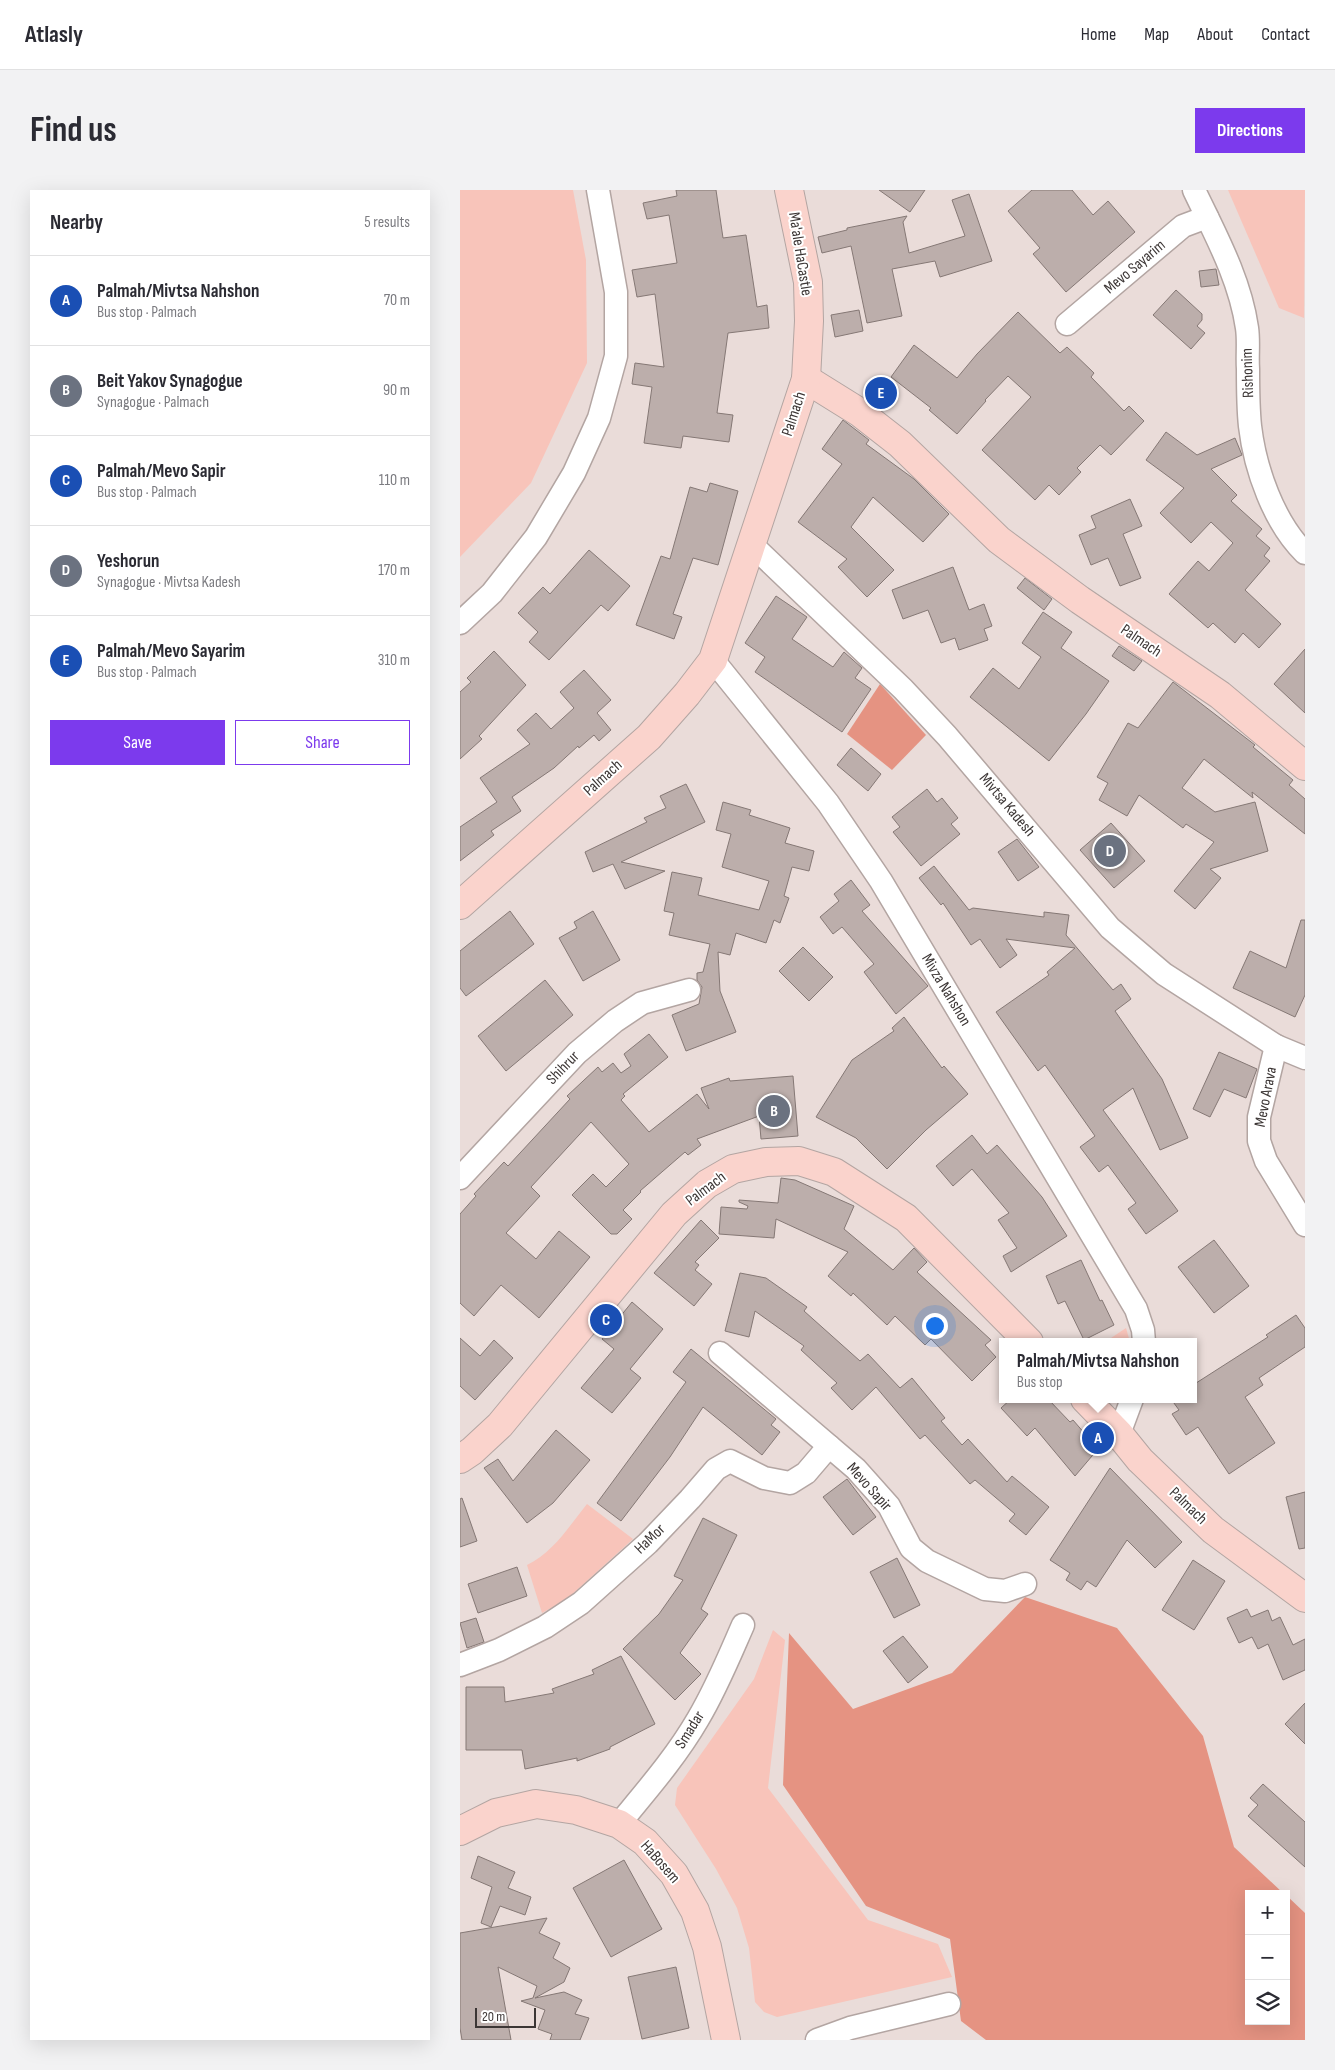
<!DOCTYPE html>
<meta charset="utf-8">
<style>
:root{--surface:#fff;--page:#f2f2f3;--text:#2b2b33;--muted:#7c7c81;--line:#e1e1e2;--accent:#7c3aed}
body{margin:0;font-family:"Sofia Sans Condensed",sans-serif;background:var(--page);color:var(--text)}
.controls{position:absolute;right:15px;bottom:15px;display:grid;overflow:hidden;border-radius:0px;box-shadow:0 5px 20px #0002}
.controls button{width:45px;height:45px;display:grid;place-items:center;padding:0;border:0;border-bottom:1px solid var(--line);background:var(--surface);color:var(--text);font:25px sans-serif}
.scale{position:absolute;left:15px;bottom:12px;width:61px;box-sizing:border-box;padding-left:5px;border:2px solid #3c3635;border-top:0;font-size:14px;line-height:18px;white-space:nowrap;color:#3c3635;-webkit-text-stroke:4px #fff;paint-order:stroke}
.you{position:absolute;left:474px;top:1135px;width:18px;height:18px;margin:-12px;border:4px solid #fff;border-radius:50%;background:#1a73e8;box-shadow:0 0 0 8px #1a73e833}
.badge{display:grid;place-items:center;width:32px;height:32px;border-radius:50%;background:var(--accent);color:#fff;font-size:16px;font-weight:700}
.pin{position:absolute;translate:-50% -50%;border:2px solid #fff;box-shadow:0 1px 5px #0006}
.popup{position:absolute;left:539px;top:1148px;width:198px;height:65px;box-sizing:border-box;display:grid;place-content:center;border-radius:0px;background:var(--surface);filter:drop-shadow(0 1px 4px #0005);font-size:16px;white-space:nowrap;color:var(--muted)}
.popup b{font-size:19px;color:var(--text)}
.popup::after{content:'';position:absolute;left:50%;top:100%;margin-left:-10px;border:10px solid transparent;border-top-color:var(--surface)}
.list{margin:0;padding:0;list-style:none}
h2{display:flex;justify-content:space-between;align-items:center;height:65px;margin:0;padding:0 20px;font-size:21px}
h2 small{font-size:16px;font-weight:400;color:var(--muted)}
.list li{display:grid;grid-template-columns:32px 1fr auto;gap:15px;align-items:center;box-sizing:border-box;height:90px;padding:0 20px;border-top:1px solid var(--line)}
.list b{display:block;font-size:19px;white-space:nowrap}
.list p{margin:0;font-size:16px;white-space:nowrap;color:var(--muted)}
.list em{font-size:16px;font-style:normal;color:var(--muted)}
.actions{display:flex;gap:10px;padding:15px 20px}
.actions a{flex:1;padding:11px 0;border:1px solid var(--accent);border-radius:0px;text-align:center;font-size:18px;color:var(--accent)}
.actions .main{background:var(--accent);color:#fff}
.icon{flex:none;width:28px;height:28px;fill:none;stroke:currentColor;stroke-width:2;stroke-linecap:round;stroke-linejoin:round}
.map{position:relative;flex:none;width:845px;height:1850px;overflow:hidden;border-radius:0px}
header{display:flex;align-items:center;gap:30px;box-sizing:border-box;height:70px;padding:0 25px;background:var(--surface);border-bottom:1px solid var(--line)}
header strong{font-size:24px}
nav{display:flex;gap:28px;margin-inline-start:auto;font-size:18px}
.intro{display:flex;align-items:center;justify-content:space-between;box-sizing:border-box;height:120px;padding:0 30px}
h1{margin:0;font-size:35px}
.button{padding:12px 22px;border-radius:0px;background:var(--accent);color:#fff;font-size:18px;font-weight:700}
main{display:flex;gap:30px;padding:0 30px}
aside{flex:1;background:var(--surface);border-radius:0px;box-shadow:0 5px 20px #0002}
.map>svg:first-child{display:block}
</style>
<header>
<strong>Atlasly</strong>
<nav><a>Home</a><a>Map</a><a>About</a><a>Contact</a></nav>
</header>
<div class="intro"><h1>Find us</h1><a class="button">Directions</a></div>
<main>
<aside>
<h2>Nearby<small>5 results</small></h2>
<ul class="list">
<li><span class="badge" style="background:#1a4fb4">A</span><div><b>Palmah/Mivtsa Nahshon</b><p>Bus stop · Palmach</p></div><em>70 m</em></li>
<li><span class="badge" style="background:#6b7280">B</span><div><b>Beit Yakov Synagogue</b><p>Synagogue · Palmach</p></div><em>90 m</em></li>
<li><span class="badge" style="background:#1a4fb4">C</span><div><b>Palmah/Mevo Sapir</b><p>Bus stop · Palmach</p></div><em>110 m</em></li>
<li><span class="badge" style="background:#6b7280">D</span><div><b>Yeshorun</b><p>Synagogue · Mivtsa Kadesh</p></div><em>170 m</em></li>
<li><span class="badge" style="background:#1a4fb4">E</span><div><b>Palmah/Mevo Sayarim</b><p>Bus stop · Palmach</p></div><em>310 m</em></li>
</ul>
<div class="actions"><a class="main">Save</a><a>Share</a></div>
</aside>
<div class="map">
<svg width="845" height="1850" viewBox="0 0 845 1850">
<rect width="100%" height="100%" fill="#eadcd9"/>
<g fill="#f8c4ba">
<path d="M 0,0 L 113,0 L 126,70 L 127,173 L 71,293 L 0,367 Z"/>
<path d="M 768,0 L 845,0 L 844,128 L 819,118 Z"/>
<path d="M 666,1138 L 670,1152 L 645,1152 Z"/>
<path d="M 127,1314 L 173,1349 L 107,1409 L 82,1423 L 67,1375 C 94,1362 109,1336 127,1314 Z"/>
<path d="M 313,1440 L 325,1450 L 308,1598 L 408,1730 L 478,1754 L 492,1787 L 317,1827 L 304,1822 L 295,1812 L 289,1758 L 277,1718 L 256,1679 L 215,1615 L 217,1598 L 294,1489 Z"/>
</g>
<g fill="#e59382">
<path d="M 420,494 L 466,545 L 432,580 L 387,544 Z"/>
<path d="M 565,1407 L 657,1438 L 743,1546 L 774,1657 L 824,1704 L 789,1704 L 789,1831 L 826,1831 L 826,1705 L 845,1723 L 845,1850 L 526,1850 L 501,1831 L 490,1749 L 406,1716 L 323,1595 L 329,1443 L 393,1519 L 492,1483 Z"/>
</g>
<g fill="#bcaeab" stroke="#857875">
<path d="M 216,0 L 256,0 L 263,48 L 286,45 L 297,117 L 307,115 L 309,138 L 268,143 L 257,223 L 273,225 L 269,252 L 223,246 L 221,258 L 184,253 L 192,197 L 172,194 L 175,173 L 204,177 L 195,104 L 177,107 L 172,80 L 217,73 L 209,25 L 187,29 L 183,13 L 217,6 Z"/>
<path d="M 419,0 L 465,0 L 450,22 Z"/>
<path d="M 572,0 L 612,0 L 633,25 L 648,11 L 675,42 L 606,102 L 573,64 L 580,58 L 548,21 Z"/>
<path d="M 509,4 L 532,71 L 480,87 L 475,71 L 432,79 L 442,126 L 407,133 L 391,56 L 362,63 L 358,47 L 387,40 L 387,38 L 447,26 L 443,32 L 449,63 L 505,46 L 492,10 Z"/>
<path d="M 756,79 L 759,95 L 741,97 L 739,81 Z"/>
<path d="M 716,100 L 742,124 L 742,130 L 737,136 L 745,143 L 731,159 L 693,125 Z"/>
<path d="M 399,120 L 403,141 L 375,147 L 371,125 Z"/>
<path d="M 558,122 L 600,163 L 607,157 L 634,183 L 631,187 L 664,221 L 669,216 L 684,231 L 651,265 L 640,255 L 617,278 L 621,282 L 599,305 L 589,295 L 575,310 L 522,260 L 571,207 L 548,186 L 525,210 L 526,211 L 497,244 L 469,220 L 471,218 L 431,187 L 454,155 L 497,188 L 517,164 Z"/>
<path d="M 383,230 L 409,250 L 406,254 L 454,289 L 489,324 L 463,352 L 413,307 L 391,337 L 434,380 L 407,407 L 378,377 L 387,369 L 338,332 L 382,274 L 362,259 Z"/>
<path d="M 706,242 L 737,265 L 775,248 L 782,265 L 751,279 L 777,305 L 771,311 L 802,339 L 796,346 L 810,358 L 804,366 L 810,371 L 785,400 L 821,434 L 799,458 L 783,443 L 775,453 L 753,433 L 748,438 L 709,404 L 738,371 L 749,381 L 773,353 L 751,332 L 731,353 L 700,323 L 724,298 L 686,270 Z"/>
<path d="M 250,293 L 278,301 L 258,375 L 233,368 L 213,424 L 222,427 L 214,449 L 176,435 L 201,366 L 210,369 L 230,297 L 247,302 Z"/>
<path d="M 670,309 L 682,336 L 663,344 L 681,388 L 660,396 L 648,368 L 631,375 L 619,345 L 636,338 L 631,326 Z"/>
<path d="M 129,360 L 170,396 L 148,421 L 141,415 L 89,470 L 69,452 L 78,442 L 58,423 L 83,397 L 90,404 Z"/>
<path d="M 493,377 L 509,420 L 524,414 L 532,436 L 524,439 L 528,450 L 499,460 L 495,448 L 481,453 L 468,420 L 443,429 L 432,400 Z"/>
<path d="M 565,388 L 592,409 L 584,420 L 557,398 Z"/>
<path d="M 316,406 L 347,427 L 332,449 L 373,477 L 384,462 L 402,478 L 395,488 L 411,499 L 382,542 L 295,482 L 305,467 L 285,453 Z"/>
<path d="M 583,422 L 612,442 L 601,458 L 649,491 L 626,524 L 589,571 L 510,507 L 533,478 L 559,499 L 581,467 L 562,453 Z"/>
<path d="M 659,456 L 682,471 L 674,481 L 652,466 Z"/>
<path d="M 845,459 L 845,523 L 814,494 Z"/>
<path d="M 34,461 L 66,495 L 19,546 L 22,549 L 0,569 L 0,502 L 11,492 L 7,488 Z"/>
<path d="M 124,480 L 151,510 L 137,523 L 151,540 L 139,551 L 134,545 L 119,558 L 118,556 L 94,578 L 52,607 L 61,621 L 31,641 L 34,645 L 0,671 L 0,637 L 37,612 L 20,588 L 70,554 L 57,540 L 76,523 L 91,539 L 114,518 L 100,502 Z"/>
<path d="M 713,492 L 795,555 L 793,557 L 833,590 L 829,595 L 845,609 L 845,644 L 792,602 L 793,608 L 744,569 L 722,598 L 755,622 L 795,612 L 808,661 L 750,679 L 761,688 L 735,719 L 714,701 L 754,652 L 726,634 L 723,638 L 679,605 L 667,626 L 639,610 L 648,593 L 637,587 L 668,533 L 678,538 Z"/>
<path d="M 391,558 L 421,584 L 408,601 L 377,575 Z"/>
<path d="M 226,594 L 245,632 L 161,672 L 205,681 L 165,699 L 153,674 L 133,682 L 125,662 L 187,632 L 184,628 L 206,618 L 200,606 Z"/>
<path d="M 467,599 L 477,612 L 482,608 L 498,628 L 491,634 L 500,644 L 461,676 L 433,642 L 440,637 L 432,627 Z"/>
<path d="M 263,612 L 291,620 L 289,625 L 330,638 L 325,653 L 354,661 L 349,681 L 332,677 L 324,706 L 329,708 L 320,733 L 314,730 L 306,753 L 276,743 L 270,765 L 258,762 L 260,801 L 276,842 L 226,861 L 212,825 L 239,814 L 242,797 L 237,790 L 237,783 L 243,782 L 250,754 L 209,745 L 214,723 L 204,721 L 212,682 L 242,688 L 238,705 L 299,720 L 309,691 L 262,677 L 271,644 L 256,640 Z"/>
<path d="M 651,633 L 685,671 L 654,698 L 620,660 Z"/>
<path d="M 557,649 L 579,677 L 558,691 L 538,662 Z"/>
<path d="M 474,676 L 509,720 L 513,718 L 584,727 L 584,722 L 609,725 L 606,745 L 653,800 L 661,794 L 671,809 L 655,821 L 702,889 L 728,948 L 700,960 L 673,898 L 643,920 L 718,1021 L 686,1044 L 668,1019 L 676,1013 L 648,975 L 639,982 L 620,957 L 635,946 L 585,875 L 578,881 L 536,822 L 589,785 L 587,782 L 615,758 L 546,749 L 557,765 L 540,778 L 520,749 L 511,755 L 483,713 L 481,715 L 459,688 Z"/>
<path d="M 391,690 L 410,715 L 402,721 L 468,796 L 436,824 L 404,782 L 414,774 L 382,737 L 373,744 L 360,727 L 379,711 L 374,704 Z"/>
<path d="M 50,721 L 74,754 L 6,806 L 0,798 L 0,761 Z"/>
<path d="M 133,721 L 160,770 L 123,791 L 99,748 L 117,738 L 114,732 Z"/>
<path d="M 841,730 L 845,730 L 845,805 L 835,827 L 773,798 L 790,761 L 826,778 Z"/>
<path d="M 343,757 L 373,787 L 349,811 L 319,781 Z"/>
<path d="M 85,790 L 113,825 L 46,881 L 18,846 Z"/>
<path d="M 444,827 L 482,878 L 484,876 L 508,904 L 466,940 L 427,979 L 396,948 L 356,927 L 392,870 L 434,841 L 432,838 Z"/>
<path d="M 189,844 L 208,867 L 163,904 L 165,906 L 161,910 L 189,942 L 237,904 L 249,919 L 241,898 L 269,888 L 270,891 L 333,886 L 338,946 L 301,949 L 299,926 L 237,949 L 241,955 L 228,965 L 225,962 L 180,1001 L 181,1002 L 163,1020 L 172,1029 L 157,1044 L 151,1044 L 112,1005 L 133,984 L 146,997 L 169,974 L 131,932 L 71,997 L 80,1006 L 46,1043 L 76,1069 L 99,1041 L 130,1067 L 79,1128 L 41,1095 L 14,1126 L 0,1113 L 0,1024 L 16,1006 L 14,1004 L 44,972 L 48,976 L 110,909 L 107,906 L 138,877 L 142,882 L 153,873 L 161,883 L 171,876 L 164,864 Z"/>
<path d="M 759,862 L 797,879 L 786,908 L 764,899 L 750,927 L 733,919 Z"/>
<path d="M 512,945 L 527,964 L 537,955 L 582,1007 L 607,1046 L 551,1082 L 543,1066 L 557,1058 L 538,1030 L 549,1023 L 512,979 L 493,996 L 476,976 Z"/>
<path d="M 321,988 L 335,990 L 394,1016 L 384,1039 L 433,1080 L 454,1058 L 467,1072 L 457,1082 L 531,1150 L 525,1155 L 536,1167 L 512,1191 L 471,1149 L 465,1155 L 435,1126 L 427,1135 L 393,1103 L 391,1106 L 368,1086 L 388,1062 L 316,1029 L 314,1048 L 259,1044 L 261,1017 L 287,1019 L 288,1016 L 279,1012 L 279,1010 L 318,1013 Z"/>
<path d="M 241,1030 L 259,1048 L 235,1072 L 239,1075 L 235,1080 L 252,1094 L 234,1116 L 194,1083 Z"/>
<path d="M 754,1050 L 789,1096 L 754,1123 L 718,1077 Z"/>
<path d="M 621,1070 L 640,1111 L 642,1110 L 654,1135 L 624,1150 L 605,1111 L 598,1114 L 586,1086 Z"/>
<path d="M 280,1083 L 306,1088 L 347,1117 L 344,1121 L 400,1171 L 408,1164 L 440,1198 L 452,1188 L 485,1228 L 481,1231 L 502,1255 L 508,1249 L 547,1292 L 552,1286 L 589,1317 L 566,1345 L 549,1331 L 555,1324 L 515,1290 L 510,1294 L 465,1245 L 460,1249 L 416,1197 L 392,1220 L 371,1198 L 377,1193 L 341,1160 L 344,1156 L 295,1121 L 289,1147 L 265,1141 Z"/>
<path d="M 172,1112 L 203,1139 L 170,1179 L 181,1188 L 152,1223 L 121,1198 L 154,1159 L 142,1149 Z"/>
<path d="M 836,1125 L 845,1138 L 845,1157 L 799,1188 L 803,1195 L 785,1207 L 815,1253 L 769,1284 L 738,1237 L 726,1245 L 712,1224 L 719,1220 L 711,1209 L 733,1209 L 733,1195 L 808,1147 L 806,1145 Z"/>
<path d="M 0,1148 L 20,1166 L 34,1150 L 53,1168 L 15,1210 L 0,1196 Z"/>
<path d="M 231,1159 L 316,1229 L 311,1235 L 320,1242 L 302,1265 L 243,1217 L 210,1267 L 161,1331 L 137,1313 L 226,1192 L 213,1182 Z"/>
<path d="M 551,1209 L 588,1209 L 610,1232 L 613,1230 L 638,1259 L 615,1286 L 575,1238 L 567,1246 L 541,1218 Z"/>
<path d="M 96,1240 L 130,1270 L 93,1313 L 67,1333 L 24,1278 L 38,1269 L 53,1291 Z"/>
<path d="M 650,1278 L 722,1352 L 695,1378 L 667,1350 L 636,1397 L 627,1391 L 621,1400 L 606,1390 L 610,1383 L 590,1370 Z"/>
<path d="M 387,1289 L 416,1327 L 393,1345 L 363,1307 Z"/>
<path d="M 845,1302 L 845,1358 L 839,1359 L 826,1307 Z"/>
<path d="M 2,1308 L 17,1351 L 0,1357 L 0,1309 Z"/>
<path d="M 243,1328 L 277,1345 L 241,1419 L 248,1424 L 220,1463 L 241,1484 L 215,1510 L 163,1459 L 199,1424 L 223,1390 L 214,1386 Z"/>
<path d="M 437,1368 L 460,1415 L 434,1428 L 410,1382 Z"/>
<path d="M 733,1370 L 765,1391 L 734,1440 L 702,1420 Z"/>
<path d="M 57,1377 L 67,1406 L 18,1423 L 8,1394 Z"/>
<path d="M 787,1419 L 791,1427 L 808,1420 L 812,1431 L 820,1427 L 833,1455 L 845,1449 L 845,1480 L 823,1490 L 808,1454 L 798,1459 L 792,1447 L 779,1453 L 767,1428 Z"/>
<path d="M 16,1428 L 24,1452 L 7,1458 L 0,1433 Z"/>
<path d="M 443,1446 L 468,1477 L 448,1493 L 423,1461 Z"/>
<path d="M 161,1466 L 195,1534 L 150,1557 L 150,1559 L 117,1571 L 117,1568 L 65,1579 L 62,1560 L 6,1560 L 6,1497 L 44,1497 L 45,1512 L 94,1503 L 92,1499 L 134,1484 L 132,1480 Z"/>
<path d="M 845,1513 L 845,1554 L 825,1534 Z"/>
<path d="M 803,1594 L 845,1632 L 845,1677 L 788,1626 L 798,1615 L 790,1608 Z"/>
<path d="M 18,1666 L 55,1682 L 48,1698 L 71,1707 L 65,1725 L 40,1716 L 31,1737 L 21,1733 L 32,1697 L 11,1688 Z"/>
<path d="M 164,1670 L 202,1739 L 151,1767 L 113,1698 Z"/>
<path d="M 87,1728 L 79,1743 L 100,1753 L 93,1768 L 110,1778 L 104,1792 L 75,1808 L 104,1802 L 122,1810 L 115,1824 L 129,1828 L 120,1850 L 90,1850 L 92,1844 L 78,1839 L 85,1820 L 61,1811 L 73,1808 L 77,1796 L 38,1777 L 51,1850 L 2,1850 L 0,1838 L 0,1743 Z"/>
<path d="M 216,1777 L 229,1838 L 182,1849 L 168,1787 Z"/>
</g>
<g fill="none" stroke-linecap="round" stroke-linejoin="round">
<defs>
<g id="street">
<path d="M 734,0 C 755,44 780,89 787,138 C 789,151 787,166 788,179 C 788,198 788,217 790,236 C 795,279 814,333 845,363"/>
<path d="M 607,134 L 723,36 L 747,27"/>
<path d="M 291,354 L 443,499 L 487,546 L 650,738 L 704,784 L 816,856 L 845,868"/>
<path d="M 0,433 L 32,403 L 76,347 L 114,283 L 139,228 L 156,166 L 156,102 L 138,0"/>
<path d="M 253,470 L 368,613 L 421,691 L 676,1119 L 683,1140 L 684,1152"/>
<path d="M 816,856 L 799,927 L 799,951 L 806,971 L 845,1035"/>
<path d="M 0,988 L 117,863 L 155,831 L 182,813 L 229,800"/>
<path d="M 260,1163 L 396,1279 L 429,1316 L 451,1358 L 467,1371 L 525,1399 L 545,1401 L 565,1394"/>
<path d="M 659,1244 L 672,1209"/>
<path d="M 0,1475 L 39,1460 L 85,1437 L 121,1413 L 188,1353 L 230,1309 L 256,1279 L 270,1271 L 304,1288 L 330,1293 L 346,1283 L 369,1256"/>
<path d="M 159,1634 C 187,1600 216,1567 238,1529 C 256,1499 269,1467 283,1435"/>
<path d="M 357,1850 L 390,1838 L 489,1814"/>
</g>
<g id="secondary">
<path d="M 346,189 L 399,222 L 440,254 L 539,350 L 620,410 L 760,505 L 845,576"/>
<path d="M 0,715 L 189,547 L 227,504 L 253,470 L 346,189 L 349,131 L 348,92 L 329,0"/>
<path d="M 625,1209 L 659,1244 L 680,1270 L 753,1340 L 845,1408"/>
<path d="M 0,1269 L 12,1261 L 40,1235 L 214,1024 L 247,994 L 273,979 L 306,972 L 339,971 L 374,982 L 446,1028 L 569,1152"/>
<path d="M 0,1641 L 36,1623 L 76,1614 L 116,1620 L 159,1634 L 185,1652 L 214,1684 L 235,1721 L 247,1757 L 266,1850"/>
</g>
</defs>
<use href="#street" stroke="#b3a5a2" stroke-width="25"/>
<use href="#secondary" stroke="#b3a5a2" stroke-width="30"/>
<use href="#street" stroke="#fff" stroke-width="22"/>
<use href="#secondary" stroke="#fad3cc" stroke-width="28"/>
</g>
<g text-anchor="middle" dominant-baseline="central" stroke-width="4" stroke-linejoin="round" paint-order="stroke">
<g font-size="16" fill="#3c3635" stroke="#fff">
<text transform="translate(340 64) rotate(81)">Ma'ale HaCastle</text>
<text transform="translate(675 77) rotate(-40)">Mevo Sayarim</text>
<text transform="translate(788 183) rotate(-92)">Rishonim</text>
<text transform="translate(334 224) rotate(-72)">Palmach</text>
<text transform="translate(681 451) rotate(34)">Palmach</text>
<text transform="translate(143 588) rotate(-42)">Palmach</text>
<text transform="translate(547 615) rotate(50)">Mivtsa Kadesh</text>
<text transform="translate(486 800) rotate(59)">Mivza Nahshon</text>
<text transform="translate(103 878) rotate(-46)">Shihrur</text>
<text transform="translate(806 907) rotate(-79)">Mevo Arava</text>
<text transform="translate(246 999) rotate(-37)">Palmach</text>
<text transform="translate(409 1297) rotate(48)">Mevo Sapir</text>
<text transform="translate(728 1316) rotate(44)">Palmach</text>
<text transform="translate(190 1349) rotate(-44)">HaMor</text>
<text transform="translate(230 1540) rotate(-58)">Smadar</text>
<text transform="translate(200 1672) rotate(49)">HaBosem</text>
</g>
</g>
</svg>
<div class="controls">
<button>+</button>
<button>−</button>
<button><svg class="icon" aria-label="layers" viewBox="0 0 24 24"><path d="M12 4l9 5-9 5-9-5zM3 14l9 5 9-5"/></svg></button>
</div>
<div class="scale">20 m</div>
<div class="you"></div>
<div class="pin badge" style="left:638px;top:1248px;background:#1a4fb4">A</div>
<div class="popup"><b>Palmah/Mivtsa Nahshon</b>Bus stop</div>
<div class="pin badge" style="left:314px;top:921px;background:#6b7280">B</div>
<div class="pin badge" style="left:146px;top:1130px;background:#1a4fb4">C</div>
<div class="pin badge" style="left:650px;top:661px;background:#6b7280">D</div>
<div class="pin badge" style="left:421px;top:203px;background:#1a4fb4">E</div>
</div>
</main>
